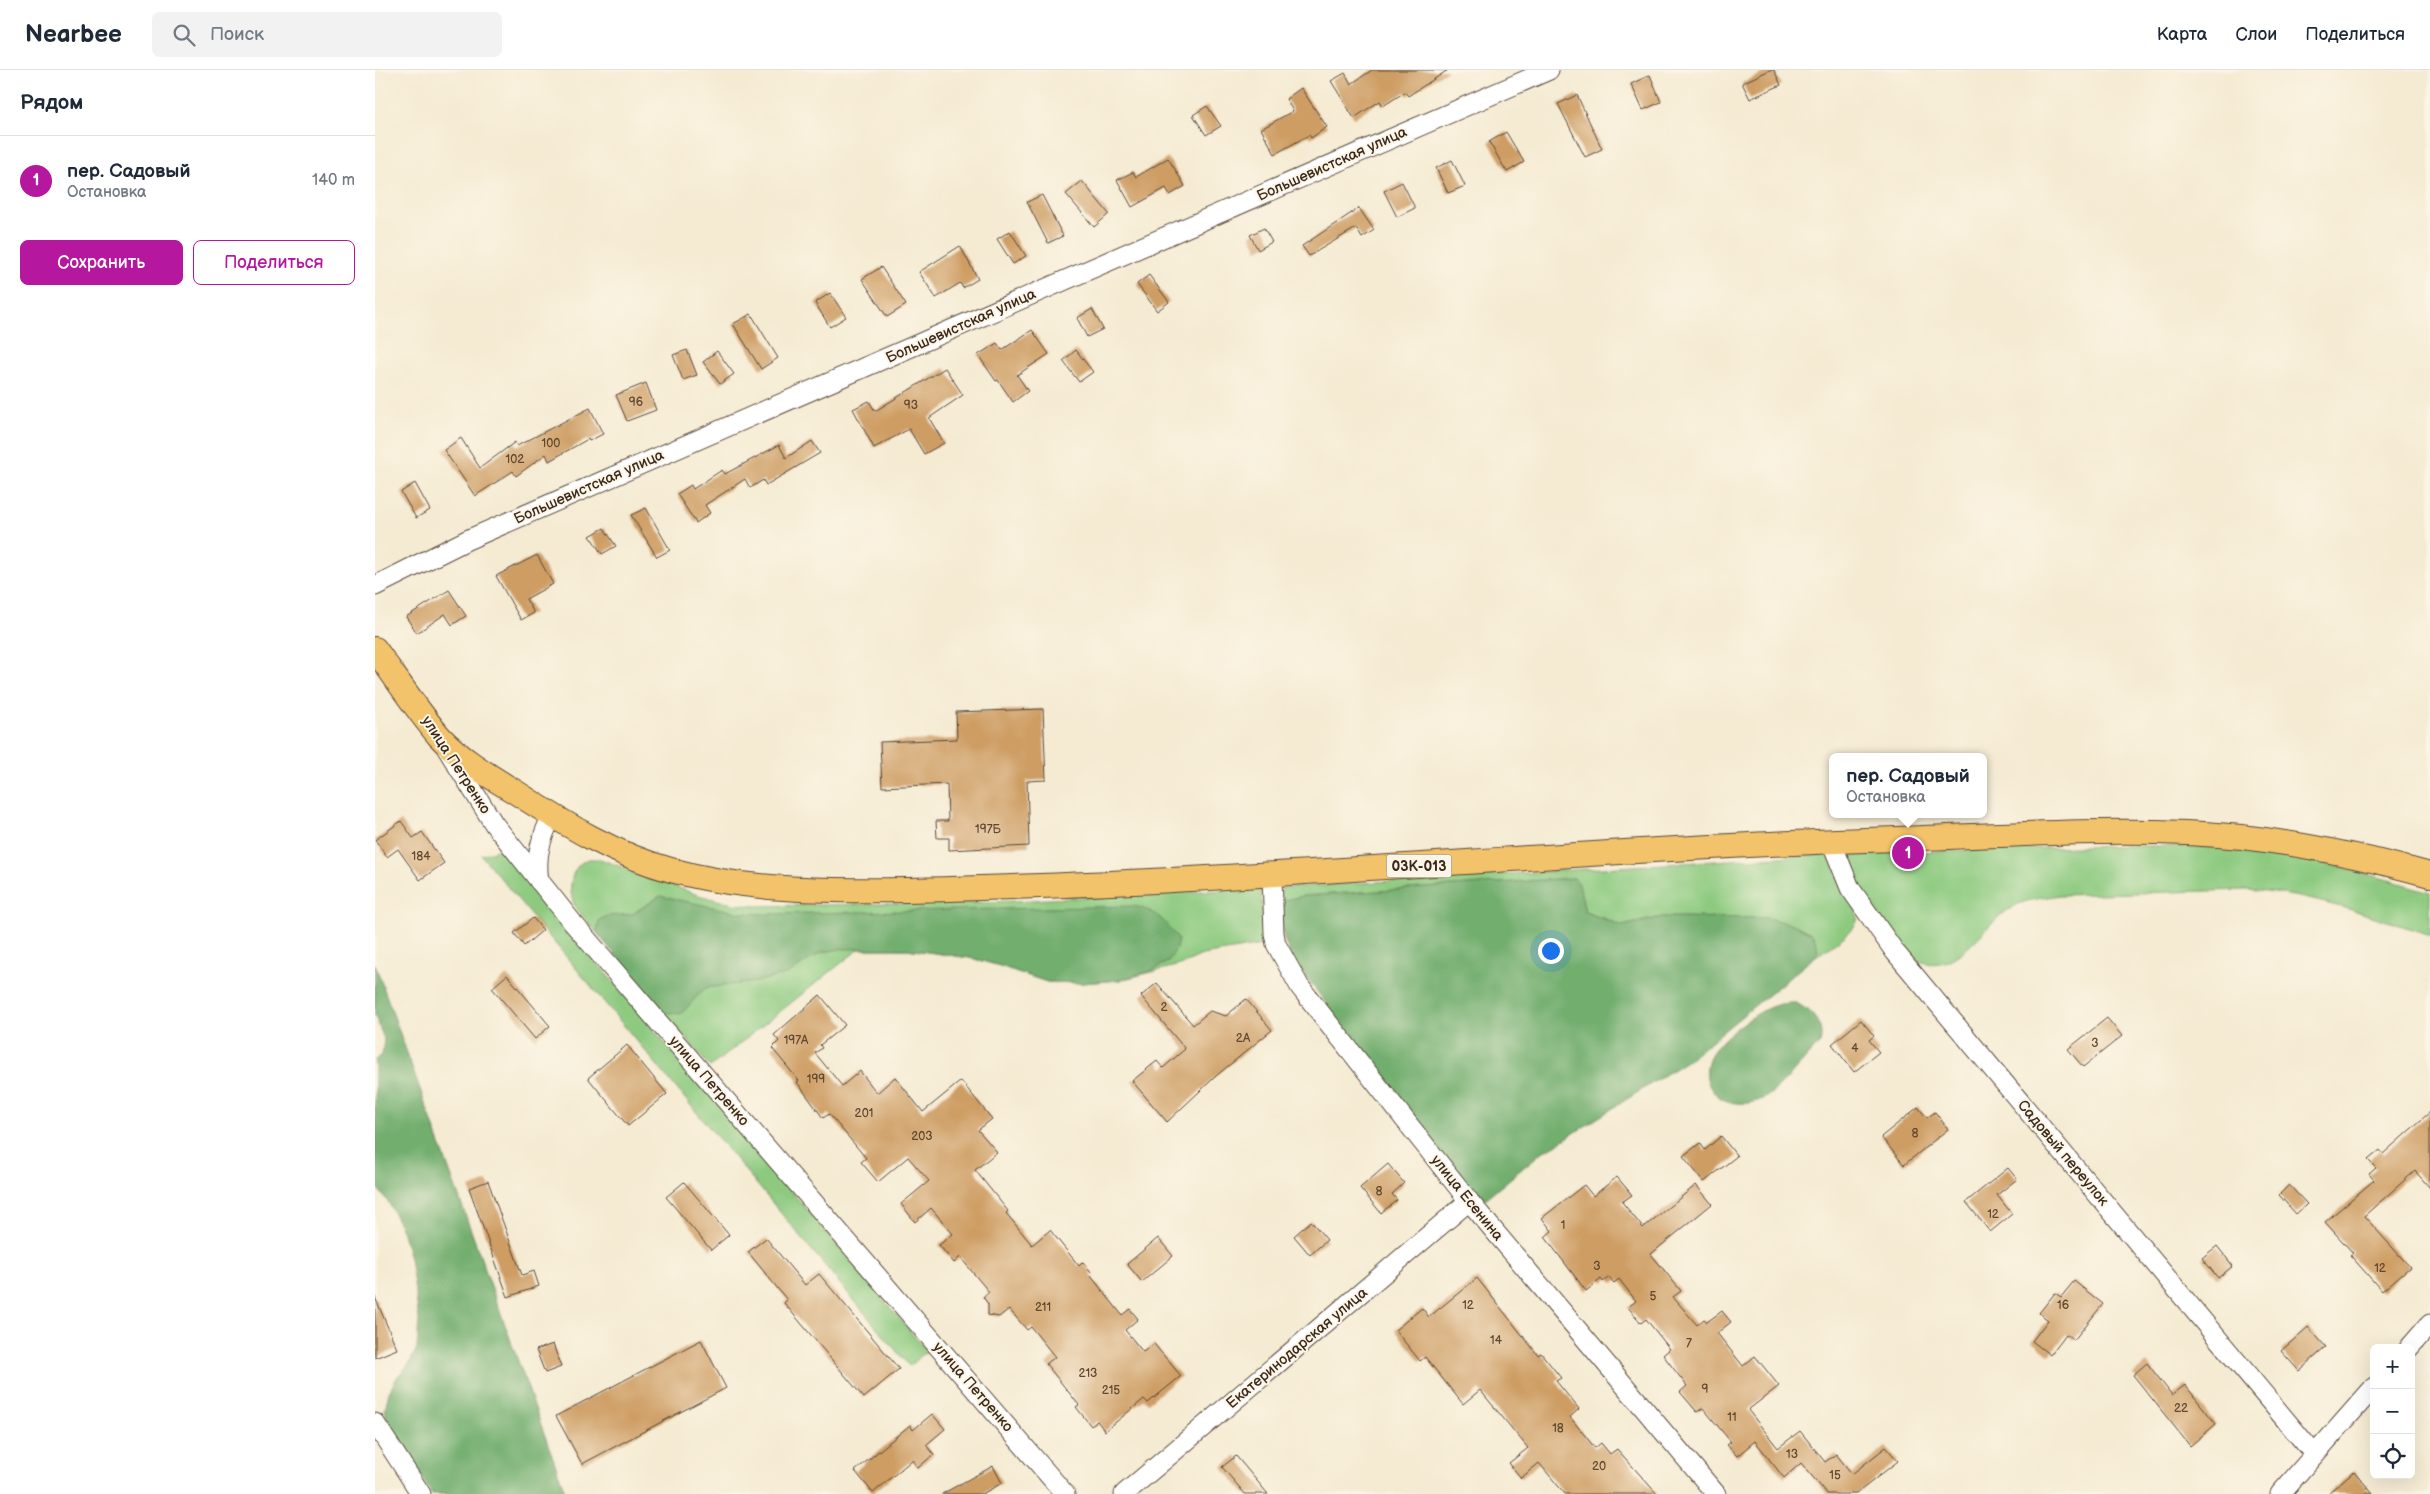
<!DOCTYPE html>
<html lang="ru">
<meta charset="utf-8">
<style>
:root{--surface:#fff;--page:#f2f2f3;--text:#1f2937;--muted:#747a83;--line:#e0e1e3;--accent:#b5179e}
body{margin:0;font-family:"Balsamiq Sans",sans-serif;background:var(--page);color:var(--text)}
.controls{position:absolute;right:15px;bottom:15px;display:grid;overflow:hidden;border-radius:8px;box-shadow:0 5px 20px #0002}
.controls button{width:45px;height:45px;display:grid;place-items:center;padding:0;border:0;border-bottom:1px solid var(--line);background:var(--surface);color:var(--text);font:25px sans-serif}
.you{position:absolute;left:1175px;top:880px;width:18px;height:18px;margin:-12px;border:4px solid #fff;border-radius:50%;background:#1a73e8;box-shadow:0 0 0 8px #1a73e833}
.badge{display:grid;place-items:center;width:32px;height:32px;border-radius:50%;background:var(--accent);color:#fff;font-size:16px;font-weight:700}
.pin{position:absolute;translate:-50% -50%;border:2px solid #fff;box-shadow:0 1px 5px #0006}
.popup{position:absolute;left:1454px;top:683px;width:158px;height:65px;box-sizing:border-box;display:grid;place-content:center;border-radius:8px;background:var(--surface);filter:drop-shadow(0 1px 4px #0005);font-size:16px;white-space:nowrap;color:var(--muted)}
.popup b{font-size:19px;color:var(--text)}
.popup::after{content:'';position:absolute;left:50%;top:100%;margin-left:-10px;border:10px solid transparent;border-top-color:var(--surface)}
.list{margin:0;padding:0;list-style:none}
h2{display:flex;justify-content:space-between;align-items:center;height:65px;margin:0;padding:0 20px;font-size:21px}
h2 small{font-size:16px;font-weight:400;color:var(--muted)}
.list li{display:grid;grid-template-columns:32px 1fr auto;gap:15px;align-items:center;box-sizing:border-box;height:90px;padding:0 20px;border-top:1px solid var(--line)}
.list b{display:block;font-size:19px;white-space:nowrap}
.list p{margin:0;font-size:16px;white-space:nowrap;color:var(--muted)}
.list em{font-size:16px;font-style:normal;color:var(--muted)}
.actions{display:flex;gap:10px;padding:15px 20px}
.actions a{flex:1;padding:11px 0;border:1px solid var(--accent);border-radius:8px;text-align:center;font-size:18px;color:var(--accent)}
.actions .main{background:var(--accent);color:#fff}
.icon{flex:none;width:28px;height:28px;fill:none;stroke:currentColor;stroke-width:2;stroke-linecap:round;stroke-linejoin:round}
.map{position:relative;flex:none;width:2055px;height:1424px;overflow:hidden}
header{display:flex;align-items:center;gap:30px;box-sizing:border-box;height:70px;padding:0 25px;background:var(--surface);border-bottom:1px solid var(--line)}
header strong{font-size:24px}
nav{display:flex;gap:28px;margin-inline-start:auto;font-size:18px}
.search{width:350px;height:45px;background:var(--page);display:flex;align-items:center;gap:12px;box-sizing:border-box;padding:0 18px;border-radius:8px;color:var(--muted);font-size:19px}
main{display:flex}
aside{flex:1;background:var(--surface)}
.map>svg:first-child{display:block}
</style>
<header>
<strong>Nearbee</strong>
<div class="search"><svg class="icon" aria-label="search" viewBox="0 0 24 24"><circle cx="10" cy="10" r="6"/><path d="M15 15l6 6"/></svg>Поиск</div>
<nav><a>Карта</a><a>Слои</a><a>Поделиться</a></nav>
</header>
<main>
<aside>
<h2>Рядом<small></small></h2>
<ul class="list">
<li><span class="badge">1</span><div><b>пер. Садовый</b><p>Остановка</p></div><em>140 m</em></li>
</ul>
<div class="actions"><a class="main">Сохранить</a><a>Поделиться</a></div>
</aside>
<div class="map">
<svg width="2055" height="1424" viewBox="0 0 2055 1424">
<rect width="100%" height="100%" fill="#fcf5e5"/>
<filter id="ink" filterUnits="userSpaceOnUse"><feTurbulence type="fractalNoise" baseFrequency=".02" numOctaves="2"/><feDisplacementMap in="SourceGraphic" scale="10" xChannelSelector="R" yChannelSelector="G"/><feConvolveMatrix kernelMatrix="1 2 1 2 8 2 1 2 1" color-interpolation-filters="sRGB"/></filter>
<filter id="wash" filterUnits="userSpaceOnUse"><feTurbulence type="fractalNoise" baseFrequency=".0096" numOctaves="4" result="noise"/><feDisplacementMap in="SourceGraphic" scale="20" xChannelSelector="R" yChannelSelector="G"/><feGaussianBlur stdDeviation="1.12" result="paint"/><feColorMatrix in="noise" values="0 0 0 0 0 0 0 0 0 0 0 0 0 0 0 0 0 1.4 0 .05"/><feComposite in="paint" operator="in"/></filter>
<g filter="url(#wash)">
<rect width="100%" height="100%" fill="#f5ebd3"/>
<g fill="#8dca80" stroke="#647a4f">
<path d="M 1738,776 C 1786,776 1836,775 1883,781 C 1942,788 1999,806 2055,822 L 2055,865 C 1994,845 1935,824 1870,820 L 1685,825 C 1668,828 1650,829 1636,838 C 1603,859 1578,915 1533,885 L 1480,815 L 1470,791 L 1473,784 Z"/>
<path d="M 125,779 L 552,1281 L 534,1296 L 106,785 Z"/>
<path d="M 1452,784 C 1458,796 1486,840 1482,851 C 1479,863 1448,881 1437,889 L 1443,881 L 1392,848 L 1287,847 L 1247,856 C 1235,849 1222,847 1210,842 L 1204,814 L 1199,808 L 928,826 L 910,830 L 907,836 L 906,818 Z"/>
<path d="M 214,789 L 225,789 L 323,825 L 358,834 L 378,836 L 617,832 L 886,818 L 888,863 L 893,874 L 827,885 L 805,895 L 745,910 L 707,913 L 672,912 L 622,895 L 595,888 L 532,879 L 484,879 L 335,997 L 201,838 C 192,822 194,795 214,789 Z"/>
</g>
<g fill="#72ae6e" stroke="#566c46">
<path d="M 1199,808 L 1204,814 L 1210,842 L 1247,856 L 1287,847 L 1392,848 L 1418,854 L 1436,863 L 1441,870 L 1443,881 L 1437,889 L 1313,990 L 1179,1076 L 1167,1082 L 1112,1128 L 1106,1129 L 1095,1120 L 917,889 C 910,871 899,848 910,830 L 928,826 Z"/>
<path d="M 285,826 L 366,843 L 390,844 L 759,836 C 782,841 789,850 803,869 L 801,879 L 793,892 L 776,901 L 745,910 L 707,913 L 672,912 L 622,895 L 595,888 L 532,879 L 465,879 L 445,883 L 413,904 L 381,912 L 330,918 L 306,944 L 288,942 L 222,863 L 224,850 L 232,846 L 257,844 Z"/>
<path d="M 0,894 L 191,1424 L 57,1424 L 12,1354 L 10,1339 L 14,1322 L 22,1307 L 34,1294 L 42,1278 L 44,1249 L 35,1188 L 27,1160 L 14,1133 L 0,1115 L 0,990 L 7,985 L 9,969 L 0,946 Z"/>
<path d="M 1421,933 C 1437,941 1450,955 1445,973 C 1432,986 1405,1019 1391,1027 C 1361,1044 1321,1026 1334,989 C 1340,971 1384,939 1402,935 C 1408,933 1415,933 1421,933 Z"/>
</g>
<g id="blocks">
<g fill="#ce9d64">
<path d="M 997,0 L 1073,0 L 1033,26 L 1030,22 L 1008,36 L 1005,31 L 979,48 L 956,11 L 970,3 L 976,14 Z"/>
<path d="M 1395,0 L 1399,0 L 1406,15 L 1375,29 L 1367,13 Z"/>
<path d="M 1275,5 L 1286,32 L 1268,40 L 1256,14 Z"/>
<path d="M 926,18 L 952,57 L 936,68 L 934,65 L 900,84 L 886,59 L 918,41 L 911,29 Z"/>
<path d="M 1202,25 L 1227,79 L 1210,87 L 1183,34 Z"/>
<path d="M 832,36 L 846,56 L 831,65 L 818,45 Z"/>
<path d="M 1131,62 L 1149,92 L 1132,102 L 1114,72 Z"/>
<path d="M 793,88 L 810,116 L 795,125 L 791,118 L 757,137 L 742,110 L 758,102 L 761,107 Z"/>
<path d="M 1077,90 L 1090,116 L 1073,123 L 1061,98 Z"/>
<path d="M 707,111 L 734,144 L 719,157 L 691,124 Z"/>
<path d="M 1027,112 L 1040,138 L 1022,147 L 1009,121 Z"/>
<path d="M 667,125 L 688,166 L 673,173 L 652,132 Z"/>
<path d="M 984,138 L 999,160 L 987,168 L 981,158 L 934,186 L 927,176 Z"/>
<path d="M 889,158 L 897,172 L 883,180 L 875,165 Z"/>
<path d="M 635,161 L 651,186 L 638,194 L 622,169 Z"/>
<path d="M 585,176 L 603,209 L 588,218 L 585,213 L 561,228 L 544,202 Z"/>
<path d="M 506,197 L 531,235 L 512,247 L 487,209 Z"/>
<path d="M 774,205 L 794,232 L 782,241 L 762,214 Z"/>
<path d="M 455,223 L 471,247 L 455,257 L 440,233 Z"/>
<path d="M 717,239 L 728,259 L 712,267 L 702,248 Z"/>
<path d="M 376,244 L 403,288 L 386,299 L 358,254 Z"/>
<path d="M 657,260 L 674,284 L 642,305 L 653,321 L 638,332 L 623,310 L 621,311 L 603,285 L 622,273 L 627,280 Z"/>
<path d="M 312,280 L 322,305 L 308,310 L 298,285 Z"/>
<path d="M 701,280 L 718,302 L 704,312 L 688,291 Z"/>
<path d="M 342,281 L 359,304 L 345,314 L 328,292 Z"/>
<path d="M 570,298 L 588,325 L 554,348 L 569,373 L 549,384 L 534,359 L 499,378 L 478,339 L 494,331 L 500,341 Z"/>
<path d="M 271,313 L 281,340 L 252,351 L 241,325 Z"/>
<path d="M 215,338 L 228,364 L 214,371 L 213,369 L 174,391 L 171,384 L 141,406 L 138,401 L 100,426 L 69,380 L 86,368 L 105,398 L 140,372 L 142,376 Z"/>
<path d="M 437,371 L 445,383 L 391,415 L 388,410 L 375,418 L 370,409 L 330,435 L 335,443 L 321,453 L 302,424 L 316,415 L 318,419 L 347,400 L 350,404 L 404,375 L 411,388 Z"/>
<path d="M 40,413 L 55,440 L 41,448 L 26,422 Z"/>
<path d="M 271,438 L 295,480 L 282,487 L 256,445 Z"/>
<path d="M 229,458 L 241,476 L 227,484 L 215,466 Z"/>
<path d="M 162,485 L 178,514 L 151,529 L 159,543 L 146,550 L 121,506 Z"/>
<path d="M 74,520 L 91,546 L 77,555 L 70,544 L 42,563 L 31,547 Z"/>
<path d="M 668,639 L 671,710 L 652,711 L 654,776 L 574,780 L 574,768 L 562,768 L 561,751 L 573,751 L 572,714 L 507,717 L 505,672 L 582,669 L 581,642 Z"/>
<path d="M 26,751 L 38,768 L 47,762 L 69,793 L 45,810 L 23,779 L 12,787 L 0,770 Z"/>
<path d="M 158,848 L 168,860 L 149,876 L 139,863 Z"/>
<path d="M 132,905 L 175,956 L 160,969 L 117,918 Z"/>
<path d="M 782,913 L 818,955 L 835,941 L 851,946 L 871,929 L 897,960 L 841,1006 L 792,1052 L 757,1011 L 782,991 L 788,998 L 810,979 L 766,926 Z"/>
<path d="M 445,925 L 470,955 L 445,975 L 447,978 L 440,983 L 467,1016 L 485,1001 L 502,1023 L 520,1007 L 548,1042 L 586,1011 L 617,1049 L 603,1060 L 622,1082 L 600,1100 L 633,1141 L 631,1143 L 657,1175 L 675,1160 L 704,1196 L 708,1192 L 717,1203 L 715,1205 L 747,1245 L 755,1239 L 763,1249 L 750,1260 L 768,1282 L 779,1274 L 806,1306 L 773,1333 L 769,1329 L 730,1361 L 722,1351 L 716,1356 L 701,1337 L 704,1335 L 671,1294 L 680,1287 L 656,1257 L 652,1260 L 634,1239 L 624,1247 L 613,1245 L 613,1234 L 608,1227 L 614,1222 L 585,1187 L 579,1193 L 564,1175 L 578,1164 L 556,1138 L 540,1152 L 526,1134 L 554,1111 L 533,1087 L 503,1112 L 486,1092 L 491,1088 L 454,1044 L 448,1048 L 422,1012 L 424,1011 L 397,978 L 404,971 L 399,965 Z"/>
<path d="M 1732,948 L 1747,966 L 1708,997 L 1693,979 Z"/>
<path d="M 1486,950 L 1499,966 L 1494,970 L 1504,982 L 1479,1002 L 1457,974 Z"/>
<path d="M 252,975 L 292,1024 L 253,1056 L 213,1008 Z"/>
<path d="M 1543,1037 L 1552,1048 L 1560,1042 L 1573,1059 L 1529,1095 L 1506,1067 Z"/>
<path d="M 2055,1042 L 2055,1118 L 2040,1101 L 1989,1146 L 2035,1197 L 2007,1221 L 1975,1185 L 1978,1183 L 1950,1152 L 1999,1110 L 1994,1104 L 2001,1098 L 1993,1090 L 2005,1080 L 2008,1084 Z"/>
<path d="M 1346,1066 L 1362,1086 L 1329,1112 L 1308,1086 L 1325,1073 L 1330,1080 Z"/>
<path d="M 1013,1094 L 1029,1113 L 1017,1124 L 1022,1130 L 1006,1143 L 985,1118 Z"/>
<path d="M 1633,1098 L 1642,1109 L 1622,1125 L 1637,1144 L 1615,1162 L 1591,1132 Z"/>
<path d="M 1242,1107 L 1257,1125 L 1247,1132 L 1268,1158 L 1321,1115 L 1337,1134 L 1276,1184 L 1306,1221 L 1298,1227 L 1322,1255 L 1329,1249 L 1332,1252 L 1347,1241 L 1356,1252 L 1342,1263 L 1368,1296 L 1380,1286 L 1404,1316 L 1373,1340 L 1403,1378 L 1425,1361 L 1450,1392 L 1461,1384 L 1477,1404 L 1511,1377 L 1523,1391 L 1481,1424 L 1452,1424 L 1426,1393 L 1409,1408 L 1380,1371 L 1362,1386 L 1352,1375 L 1356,1372 L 1328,1338 L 1322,1342 L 1305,1322 L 1312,1316 L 1288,1285 L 1295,1279 L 1271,1249 L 1266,1253 L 1253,1237 L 1261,1231 L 1244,1209 L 1239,1213 L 1234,1207 L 1228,1212 L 1226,1209 L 1211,1221 L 1170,1167 L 1177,1161 L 1167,1148 L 1209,1115 L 1218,1126 Z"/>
<path d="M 113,1111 L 147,1205 L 159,1201 L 164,1216 L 133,1227 L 94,1118 Z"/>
<path d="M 309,1112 L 354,1165 L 336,1180 L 291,1127 Z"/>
<path d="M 1914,1115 L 1932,1134 L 1921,1144 L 1904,1125 Z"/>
<path d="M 936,1151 L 952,1170 L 935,1185 L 919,1166 Z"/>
<path d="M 391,1168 L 430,1215 L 444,1204 L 524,1299 L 489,1328 L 409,1233 L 412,1230 L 373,1182 Z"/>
<path d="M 783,1168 L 798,1186 L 767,1212 L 752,1194 Z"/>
<path d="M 1842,1176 L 1858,1196 L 1843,1208 L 1827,1188 Z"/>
<path d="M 1102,1208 L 1163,1285 L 1166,1283 L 1186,1308 L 1181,1311 L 1204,1339 L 1195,1347 L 1220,1378 L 1226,1373 L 1235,1384 L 1242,1379 L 1282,1424 L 1190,1424 L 1164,1393 L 1146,1408 L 1134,1393 L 1153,1378 L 1105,1320 L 1088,1334 L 1050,1287 L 1045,1291 L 1020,1260 L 1047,1238 L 1054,1247 Z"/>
<path d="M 1699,1211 L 1728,1234 L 1699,1270 L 1691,1264 L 1675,1285 L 1657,1271 L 1673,1250 L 1664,1243 L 1680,1223 L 1686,1227 Z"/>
<path d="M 0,1227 L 22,1279 L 0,1288 Z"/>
<path d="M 1933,1257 L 1951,1277 L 1924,1301 L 1906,1281 Z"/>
<path d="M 326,1270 L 351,1318 L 207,1394 L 181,1346 Z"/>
<path d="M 178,1274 L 186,1297 L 170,1303 L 161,1280 Z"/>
<path d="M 1772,1293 L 1797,1325 L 1810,1315 L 1841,1354 L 1815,1376 L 1758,1305 Z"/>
<path d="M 557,1344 L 570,1359 L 551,1375 L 559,1384 L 543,1398 L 537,1390 L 498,1423 L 480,1401 L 535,1355 L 538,1360 Z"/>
<path d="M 861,1386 L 893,1424 L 870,1424 L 847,1397 Z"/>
<path d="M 618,1396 L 627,1413 L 607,1424 L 567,1424 Z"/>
<path d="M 1979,1401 L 1998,1424 L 1952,1424 Z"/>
</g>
</g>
</g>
<g filter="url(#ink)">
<use href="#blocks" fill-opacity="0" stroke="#574739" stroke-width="1"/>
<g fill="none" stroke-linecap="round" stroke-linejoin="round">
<defs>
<g id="minor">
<path d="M 0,516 L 92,470 L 1174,0"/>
<path d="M 72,679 L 119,754 L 198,853 L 690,1424"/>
<path d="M 1456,771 L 1475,818 L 1520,882 L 1939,1384"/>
<path d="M 897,806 L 899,863 L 901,874 L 925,917 L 1094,1131 L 1341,1424"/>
<path d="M 164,811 C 160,785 166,769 177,745"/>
<path d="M 2034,1278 L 2055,1254"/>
<path d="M 0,1353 L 46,1424"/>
<path d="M 749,1424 L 1094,1131"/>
<path d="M 1905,1424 L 1999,1317"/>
</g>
<path id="major" d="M 0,579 C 21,608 41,639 64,666 C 85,689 116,707 142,723 C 190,754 240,785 296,800 C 371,821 453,821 531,820 C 599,819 667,816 736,813 C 998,801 1259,777 1521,769 C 1617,766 1715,759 1811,763 C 1894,766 1976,783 2055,805"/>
</defs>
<use href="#minor" stroke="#574739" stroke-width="21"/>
<use href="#major" stroke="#574739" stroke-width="26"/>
<use href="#minor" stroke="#fff" stroke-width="19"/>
<use href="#major" stroke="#f2c36a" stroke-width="24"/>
</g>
</g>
<g text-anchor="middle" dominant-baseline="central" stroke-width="4" stroke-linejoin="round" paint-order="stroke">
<g font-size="12" fill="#604730">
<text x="261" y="332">96</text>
<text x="536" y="335">93</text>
<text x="176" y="373">100</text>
<text x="140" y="389">102</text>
<text x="613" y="759">197Б</text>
<text x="46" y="786">184</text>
<text x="789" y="937">2</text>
<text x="868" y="968">2А</text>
<text x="421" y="970">197А</text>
<text x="1720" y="973">3</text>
<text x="1480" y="978">4</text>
<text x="441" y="1009">199</text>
<text x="489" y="1043">201</text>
<text x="1540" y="1063">8</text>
<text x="547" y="1066">203</text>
<text x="1004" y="1121">8</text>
<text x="1618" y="1144">12</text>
<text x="1188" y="1155">1</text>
<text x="1222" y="1196">3</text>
<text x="2005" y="1198">12</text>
<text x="1278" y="1226">5</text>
<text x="1093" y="1235">12</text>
<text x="1688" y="1235">16</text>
<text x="668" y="1237">211</text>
<text x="1121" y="1270">14</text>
<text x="1314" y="1273">7</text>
<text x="713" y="1303">213</text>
<text x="1330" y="1319">9</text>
<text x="736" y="1320">215</text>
<text x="1806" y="1338">22</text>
<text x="1357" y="1347">11</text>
<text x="1183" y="1358">18</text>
<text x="1417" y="1384">13</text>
<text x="1224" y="1396">20</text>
<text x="1460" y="1405">15</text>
</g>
<rect fill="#fcf5e5" stroke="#75675a" stroke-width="1" x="1011.5" y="784.5" width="65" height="23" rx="4"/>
<g font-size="14" font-weight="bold" fill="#3b2a1e">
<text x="1044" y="796">03К-013</text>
</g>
<g font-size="15" fill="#3b2a1e" stroke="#fcf5e5">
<text transform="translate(957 94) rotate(-24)">Большевистская улица</text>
<text transform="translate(586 256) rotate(-24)">Большевистская улица</text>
<text transform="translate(214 417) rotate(-24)">Большевистская улица</text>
<text transform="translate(81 695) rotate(57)">улица Петренко</text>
<text transform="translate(334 1011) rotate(49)">улица Петренко</text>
<text transform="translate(1688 1083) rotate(50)">Садовый переулок</text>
<text transform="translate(1092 1128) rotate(51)">улица Есенина</text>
<text transform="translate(922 1278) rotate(-40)">Екатеринодарская улица</text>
<text transform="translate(598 1317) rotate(49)">улица Петренко</text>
</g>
</g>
</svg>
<div class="controls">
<button>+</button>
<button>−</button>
<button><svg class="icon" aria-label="locate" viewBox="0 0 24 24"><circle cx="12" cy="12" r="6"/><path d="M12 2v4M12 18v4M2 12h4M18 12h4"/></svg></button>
</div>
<div class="you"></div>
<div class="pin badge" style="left:1533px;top:783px">1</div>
<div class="popup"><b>пер. Садовый</b>Остановка</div>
</div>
</main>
